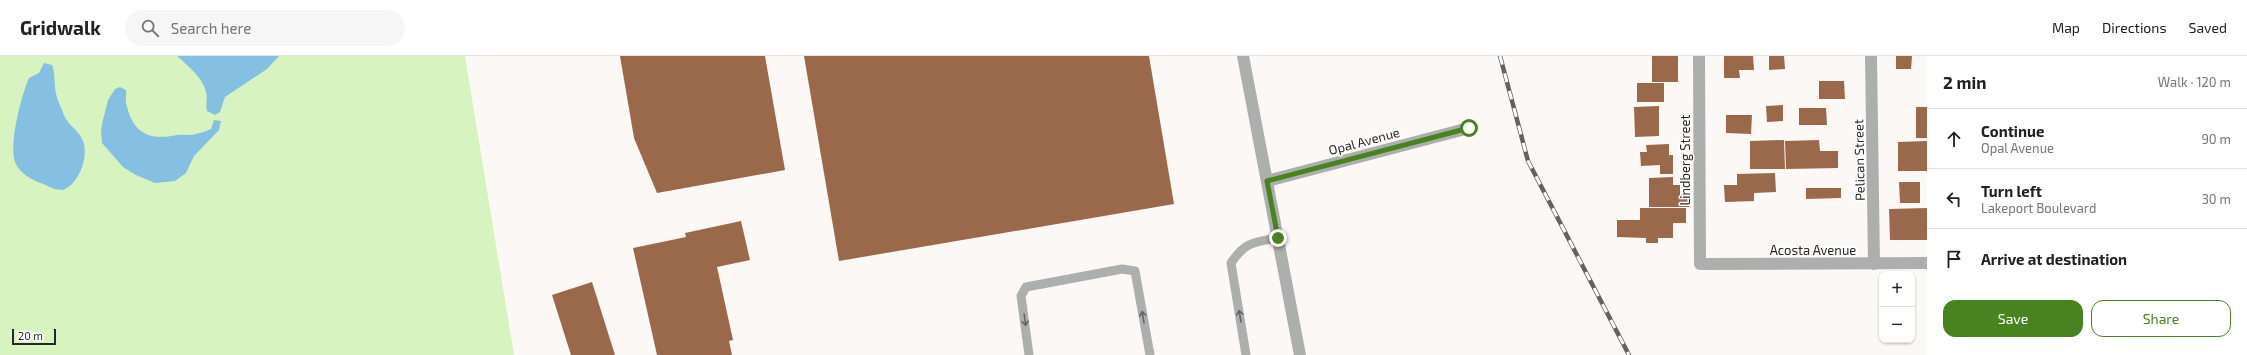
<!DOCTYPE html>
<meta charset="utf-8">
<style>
:root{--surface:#fff;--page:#f6f6f6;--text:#202124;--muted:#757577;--line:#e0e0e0;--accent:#49831f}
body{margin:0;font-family:"Exo 2",sans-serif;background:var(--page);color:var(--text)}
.controls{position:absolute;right:12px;bottom:12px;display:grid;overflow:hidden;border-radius:8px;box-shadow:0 1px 3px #0004}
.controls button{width:36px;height:36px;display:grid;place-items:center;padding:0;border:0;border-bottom:1px solid var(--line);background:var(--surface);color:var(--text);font:20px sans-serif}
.scale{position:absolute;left:12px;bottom:10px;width:44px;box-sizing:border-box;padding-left:4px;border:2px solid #292726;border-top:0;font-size:11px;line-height:14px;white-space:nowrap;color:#292726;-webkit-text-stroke:3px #fff;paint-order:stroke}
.stop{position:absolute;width:12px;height:12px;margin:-9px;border:3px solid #49831f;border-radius:50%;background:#fff}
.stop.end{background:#49831f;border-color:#fff;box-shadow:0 1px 4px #0008}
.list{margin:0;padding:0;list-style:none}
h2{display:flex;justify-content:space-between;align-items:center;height:52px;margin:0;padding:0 16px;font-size:17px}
h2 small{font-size:13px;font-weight:400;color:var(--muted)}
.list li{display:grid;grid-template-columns:26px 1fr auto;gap:12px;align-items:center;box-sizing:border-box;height:60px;padding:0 16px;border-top:1px solid var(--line)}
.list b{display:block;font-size:15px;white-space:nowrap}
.list p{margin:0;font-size:13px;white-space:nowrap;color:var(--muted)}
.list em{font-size:13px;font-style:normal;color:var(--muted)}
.actions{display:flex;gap:8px;padding:12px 16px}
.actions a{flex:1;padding:9px 0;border:1px solid var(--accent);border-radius:12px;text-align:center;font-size:14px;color:var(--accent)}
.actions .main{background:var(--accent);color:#fff}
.icon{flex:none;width:22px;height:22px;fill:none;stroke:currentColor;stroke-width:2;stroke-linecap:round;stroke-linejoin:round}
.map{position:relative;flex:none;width:1927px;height:299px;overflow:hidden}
header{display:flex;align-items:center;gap:24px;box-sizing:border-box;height:56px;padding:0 20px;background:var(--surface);border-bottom:1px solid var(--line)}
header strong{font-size:19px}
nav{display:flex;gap:22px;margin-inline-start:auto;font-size:14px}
.search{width:280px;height:36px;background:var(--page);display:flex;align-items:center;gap:10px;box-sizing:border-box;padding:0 14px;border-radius:22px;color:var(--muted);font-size:15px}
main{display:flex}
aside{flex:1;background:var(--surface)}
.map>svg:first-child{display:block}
</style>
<header>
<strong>Gridwalk</strong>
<div class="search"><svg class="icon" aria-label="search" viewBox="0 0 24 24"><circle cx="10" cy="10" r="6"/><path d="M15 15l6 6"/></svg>Search here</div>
<nav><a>Map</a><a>Directions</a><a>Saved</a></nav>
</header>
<main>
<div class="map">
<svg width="1927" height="299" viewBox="0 0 1927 299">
<rect width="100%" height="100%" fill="#fcf8f6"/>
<path fill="#d7f4c0" d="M 0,0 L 465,0 L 514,299 L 0,299 Z"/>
<g fill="#85bfe1">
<path d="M 177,0 L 279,0 L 267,13 L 225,41 L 220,56 L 215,59 L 207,55 C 205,48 208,43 206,36 C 203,22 188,10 177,0 Z"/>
<path d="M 44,7 L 52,9 C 55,17 54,22 55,30 C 55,38 59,47 62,54 C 66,68 74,70 81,81 C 91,96 80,128 63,134 C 55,134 50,131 43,128 C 32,124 19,117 15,106 C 9,87 21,40 29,22 L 39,17 Z"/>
<path d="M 120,31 L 126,34 C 127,38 125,43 126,47 C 133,77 148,85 177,79 C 184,78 190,80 196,78 C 201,77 206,75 211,73 L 214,64 L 221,65 L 219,74 L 194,100 L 186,117 L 175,125 L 155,127 L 136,119 L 123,111 L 102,87 L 101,74 L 103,64 L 108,44 L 115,33 Z"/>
</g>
<g fill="#9a694b">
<path d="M 620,0 L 765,0 L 785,114 L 657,137 L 634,82 Z"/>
<path d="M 804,0 L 1149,0 L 1174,148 L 839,205 Z"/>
<rect x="1652" y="0" width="26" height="26"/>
<path d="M 1724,0 L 1753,0 L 1754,14 L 1739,14 L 1740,22 L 1724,22 Z"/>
<path d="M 1769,0 L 1784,0 L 1785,13 L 1769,14 Z"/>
<path d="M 1896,0 L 1912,0 L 1911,13 L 1896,13 Z"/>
<path d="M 1819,25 L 1844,25 L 1845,43 L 1819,43 Z"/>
<rect x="1637" y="27" width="27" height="19"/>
<path d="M 1783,49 L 1783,65 L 1767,66 L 1766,50 Z"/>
<path d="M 1659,50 L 1659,80 L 1635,81 L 1634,51 Z"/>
<rect x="1916" y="51" width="11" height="31"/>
<path d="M 1799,52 L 1826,52 L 1827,69 L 1799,69 Z"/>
<path d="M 1726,59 L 1752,59 L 1751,78 L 1726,77 Z"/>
<path d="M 1784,84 L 1785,113 L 1750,113 L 1750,85 Z"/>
<path d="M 1819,84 L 1820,95 L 1838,95 L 1838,112 L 1786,113 L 1785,85 Z"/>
<path d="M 1927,85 L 1927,115 L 1898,115 L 1898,86 Z"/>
<path d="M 1669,88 L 1669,99 L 1673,99 L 1673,118 L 1660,118 L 1660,109 L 1641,110 L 1640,96 L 1647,96 L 1646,89 Z"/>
<path d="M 1775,117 L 1776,136 L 1754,137 L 1754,145 L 1725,146 L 1724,129 L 1737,129 L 1737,118 Z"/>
<path d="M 1673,121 L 1673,129 L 1680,129 L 1680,140 L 1689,140 L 1689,151 L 1649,151 L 1649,122 Z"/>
<path d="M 1899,126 L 1920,126 L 1920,147 L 1900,147 Z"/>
<path d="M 1806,132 L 1841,132 L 1841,142 L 1806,143 Z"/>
<path d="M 1640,152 L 1686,152 L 1686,167 L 1673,167 L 1673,182 L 1658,182 L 1658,187 L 1646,187 L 1646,182 L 1617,181 L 1617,164 L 1640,164 Z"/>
<path d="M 1927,152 L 1927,184 L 1890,184 L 1889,153 Z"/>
<path d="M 741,165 L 750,204 L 717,211 L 733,284 L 729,285 L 732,299 L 657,299 L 633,192 L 686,181 L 685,177 Z"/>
<path d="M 592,226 L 615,299 L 571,299 L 552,239 Z"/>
</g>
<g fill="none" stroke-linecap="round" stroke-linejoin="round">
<g stroke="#adafaf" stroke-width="9">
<path d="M 1029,299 L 1021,240 L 1026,231 L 1122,213 L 1135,215 L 1150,299"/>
<path d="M 1246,299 L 1231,207 C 1245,186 1254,186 1278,182"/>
</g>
<g stroke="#adafaf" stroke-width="12">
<path d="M 1699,0 L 1700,208 L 1927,207"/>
<path d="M 1871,0 L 1874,208"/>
<path d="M 1267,125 L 1469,72"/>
</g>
<path stroke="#adafaf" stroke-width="12" d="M 1243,0 L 1300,299"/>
<defs>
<path id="rail" d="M 1500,0 L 1528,105 L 1629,299"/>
</defs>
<use href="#rail" stroke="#646160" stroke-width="4.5"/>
<use href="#rail" stroke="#fff" stroke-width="3" stroke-dasharray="9" stroke-linecap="butt"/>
</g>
<defs><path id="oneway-shaft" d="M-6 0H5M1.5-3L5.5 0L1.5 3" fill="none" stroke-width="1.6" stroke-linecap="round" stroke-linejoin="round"/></defs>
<g stroke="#646464">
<use href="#oneway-shaft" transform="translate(1240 260) rotate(-99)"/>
<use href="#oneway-shaft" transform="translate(1143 261) rotate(-100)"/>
<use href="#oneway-shaft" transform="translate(1025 264) rotate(82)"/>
</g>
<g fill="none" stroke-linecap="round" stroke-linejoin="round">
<path stroke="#49831f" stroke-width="5" d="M 1278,182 L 1267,125 L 1469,72"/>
</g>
<g text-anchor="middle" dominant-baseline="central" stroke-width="3" stroke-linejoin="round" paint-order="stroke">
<g font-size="13" fill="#292726" stroke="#fff">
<text transform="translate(1364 85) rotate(-15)">Opal Avenue</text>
<text transform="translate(1685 104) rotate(-90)">Lindberg Street</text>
<text transform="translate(1859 104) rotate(-91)">Pelican Street</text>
<text x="1813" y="194">Acosta Avenue</text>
</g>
</g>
</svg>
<div class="controls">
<button>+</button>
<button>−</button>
</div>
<div class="scale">20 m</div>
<div class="stop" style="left:1469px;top:72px"></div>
<div class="stop end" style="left:1278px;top:182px"></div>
</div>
<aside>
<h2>2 min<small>Walk · 120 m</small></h2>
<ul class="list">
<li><svg class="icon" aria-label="ahead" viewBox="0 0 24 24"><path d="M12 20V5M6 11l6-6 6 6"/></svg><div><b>Continue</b><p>Opal Avenue</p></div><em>90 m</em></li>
<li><svg class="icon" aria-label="left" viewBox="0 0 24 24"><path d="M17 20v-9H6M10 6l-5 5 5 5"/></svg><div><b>Turn left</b><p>Lakeport Boulevard</p></div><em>30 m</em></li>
<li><svg class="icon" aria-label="arrive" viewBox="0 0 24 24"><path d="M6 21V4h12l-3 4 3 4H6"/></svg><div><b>Arrive at destination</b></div></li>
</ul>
<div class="actions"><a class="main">Save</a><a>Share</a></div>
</aside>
</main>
